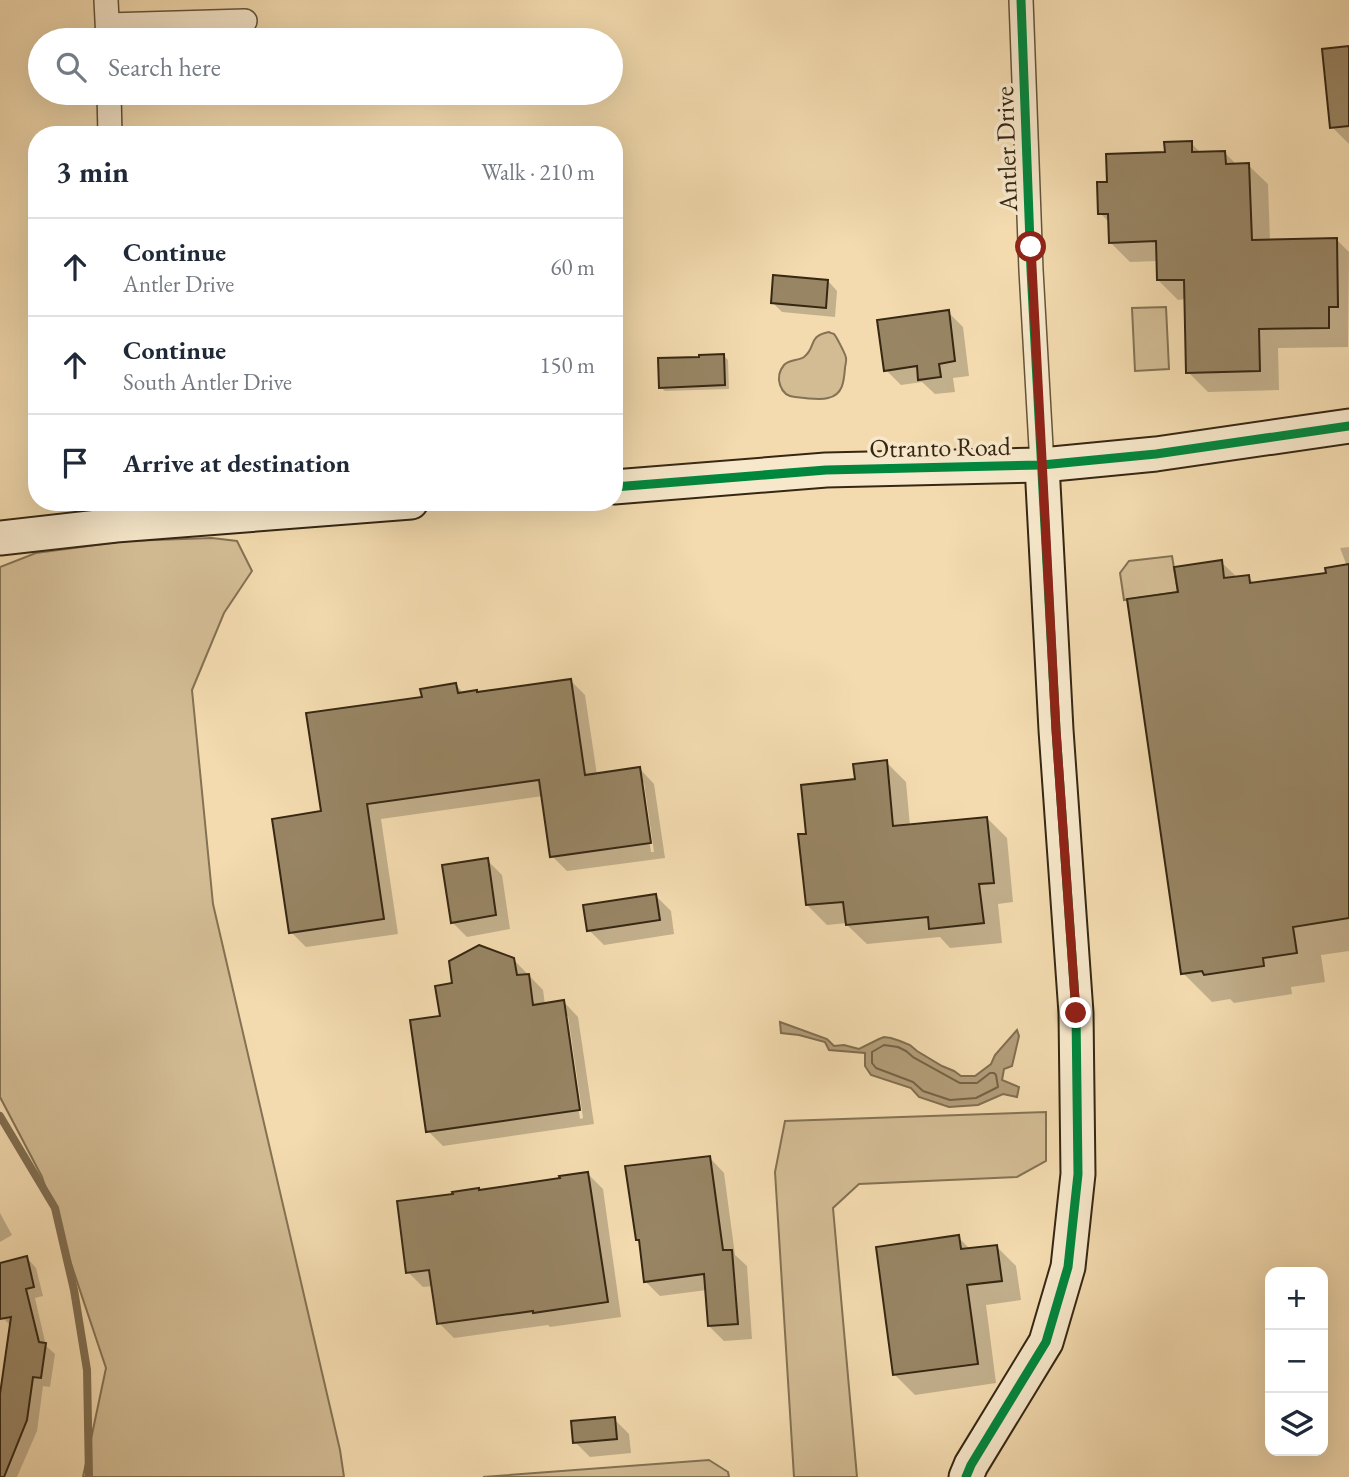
<!DOCTYPE html>
<meta charset="utf-8">
<style>
:root{--surface:#fff;--page:#f2f2f3;--text:#1f2937;--muted:#747a83;--line:#e0e1e3}
body{margin:0;font-family:"EB Garamond",serif;background:var(--page);color:var(--text)}
.controls{position:absolute;right:21px;bottom:21px;display:grid;overflow:hidden;border-radius:14px;box-shadow:0 7px 28px #0002}
.controls button{width:63px;height:63px;display:grid;place-items:center;padding:0;border:0;border-bottom:2px solid var(--line);background:var(--surface);color:var(--text);font:35px sans-serif}
.stop{position:absolute;width:21px;height:21px;margin:-16px;border:5px solid #8f2418;border-radius:50%;background:#fff}
.stop.end{background:#8f2418;border-color:#fff;box-shadow:0 2px 7px #0008}
.list{margin:0;padding:0;list-style:none}
h2{display:flex;justify-content:space-between;align-items:center;height:91px;margin:0;padding:0 28px;font-size:30px}
h2 small{font-size:23px;font-weight:400;color:var(--muted)}
.list li{display:grid;grid-template-columns:46px 1fr auto;gap:21px;align-items:center;box-sizing:border-box;height:98px;padding:0 28px;border-top:2px solid var(--line)}
.list b{display:block;font-size:26px;white-space:nowrap}
.list p{margin:0;font-size:23px;white-space:nowrap;color:var(--muted)}
.list em{font-size:23px;font-style:normal;color:var(--muted)}
.icon{flex:none;width:38px;height:38px;fill:none;stroke:currentColor;stroke-width:2;stroke-linecap:round;stroke-linejoin:round}
.map{position:relative;flex:none;width:1349px;height:1477px;overflow:hidden}
.search{position:absolute;background:var(--surface);box-shadow:0 7px 28px #0002;left:28px;top:28px;width:595px;height:77px;display:flex;align-items:center;gap:18px;box-sizing:border-box;padding:0 24px;border-radius:38px;color:var(--muted);font-size:26px}
.panel{position:absolute;background:var(--surface);box-shadow:0 7px 28px #0002;left:28px;top:126px;width:595px;height:385px;border-radius:28px}
.map>svg:first-child{display:block}
</style>
<div class="map">
<svg width="1349" height="1477" viewBox="0 0 1349 1477">
<rect width="100%" height="100%" fill="#f3dbaf"/>
<filter id="stains"><feTurbulence type="fractalNoise" baseFrequency=".00286" numOctaves="4"/><feColorMatrix values="0 0 0 0 .2 0 0 0 0 .09 0 0 0 0 .02 0 0 0 .5 -.17"/></filter>
<radialGradient id="worn" r=".72"><stop offset=".6" stop-color="#630" stop-opacity="0"/><stop offset="1" stop-color="#630" stop-opacity=".3"/></radialGradient>
<g fill="#d3bc94" stroke="#847254" stroke-width="2">
<path d="M 1166,307 L 1169,369 L 1135,371 L 1132,308 Z"/>
<path d="M 829,332 C 830,333 832,333 834,334 C 836,336 846,355 846,358 C 847,361 845,365 845,368 C 844,381 843,395 828,398 C 821,400 803,398 795,397 C 780,396 774,377 784,365 C 789,359 798,361 804,357 C 817,347 807,336 829,332 Z"/>
<path d="M 212,538 L 237,541 L 252,571 L 224,613 L 192,690 L 213,904 L 340,1450 L 344,1477 L 83,1477 L 106,1368 L 42,1177 L 0,1097 L 0,567 L 36,553 L 126,541 Z"/>
<path d="M 1172,556 L 1178,592 L 1124,600 L 1120,573 L 1129,561 Z"/>
<path d="M 1046,1112 L 1046,1161 L 1017,1177 L 859,1184 L 833,1208 L 857,1477 L 794,1477 L 775,1172 L 785,1121 Z"/>
<path d="M 709,1460 L 728,1472 L 729,1477 L 483,1477 Z"/>
</g>
<path fill="#b39e7a" stroke="#816e51" stroke-width="2" d="M 780,1022 L 827,1039 L 834,1046 L 844,1045 L 859,1049 L 879,1039 L 884,1037 L 891,1038 L 900,1041 L 910,1045 L 917,1051 L 942,1066 L 954,1071 L 961,1076 L 975,1076 L 991,1064 L 995,1055 L 1017,1030 L 1019,1036 L 1012,1066 L 1004,1069 L 1002,1080 L 1019,1087 L 1017,1097 L 1003,1094 L 978,1105 L 949,1107 L 919,1097 L 911,1088 L 871,1075 L 865,1066 L 865,1053 L 829,1050 L 825,1042 L 799,1035 L 781,1033 Z"/>
<g fill="#0003" fill-rule="evenodd">
<path d="M 1349,48 L 1349,144 L 1332,127 Z"/>
<path d="M 1191,143 L 1202,154 L 1225,153 L 1237,165 L 1248,165 L 1268,184 L 1270,241 L 1336,239 L 1349,252 L 1348,347 L 1278,348 L 1279,390 L 1208,392 L 1188,372 L 1186,299 L 1178,300 L 1158,280 L 1158,261 L 1130,262 L 1110,242 L 1110,223 L 1100,213 L 1109,184 Z"/>
<path d="M 828,281 L 837,291 L 835,317 L 782,312 L 772,302 Z"/>
<path d="M 948,312 L 963,327 L 969,376 L 953,378 L 955,392 L 935,394 L 922,382 L 901,385 L 886,370 Z"/>
<path d="M 724,356 L 728,360 L 729,389 L 665,391 L 660,387 Z"/>
<path d="M 1349,547 L 1349,951 L 1321,955 L 1325,982 L 1291,987 L 1292,994 L 1234,1003 L 1230,999 L 1212,1002 L 1183,973 L 1180,594 L 1221,562 L 1238,578 L 1248,577 L 1255,584 L 1328,574 L 1347,566 L 1340,548 Z"/>
<path d="M 570,680 L 585,695 L 597,775 L 640,769 L 654,784 L 665,858 L 567,871 L 552,856 L 543,796 L 381,819 L 398,934 L 306,947 L 291,932 L 323,813 L 424,699 L 456,685 L 464,694 L 478,694 ZM 641,783 L 644,783 L 654,852 L 651,852 Z"/>
<path d="M 886,762 L 906,782 L 910,826 L 987,818 L 1007,838 L 1013,902 L 998,904 L 1002,943 L 950,948 L 940,937 L 867,944 L 847,925 L 847,923 L 827,925 L 807,905 L 808,836 L 856,781 Z"/>
<path d="M 487,860 L 502,875 L 510,929 L 467,937 L 452,922 Z"/>
<path d="M 656,896 L 671,911 L 674,934 L 604,945 L 589,930 Z"/>
<path d="M 513,959 L 543,990 L 545,1005 L 564,1002 L 578,1017 L 594,1124 L 443,1146 L 428,1131 L 442,1017 L 454,985 ZM 565,1016 L 568,1016 L 583,1118 L 580,1119 Z"/>
<path d="M 710,1158 L 724,1173 L 735,1255 L 747,1266 L 752,1339 L 724,1341 L 709,1326 L 707,1290 L 660,1296 L 645,1281 L 641,1243 L 638,1240 Z"/>
<path d="M 588,1174 L 603,1189 L 621,1317 L 550,1327 L 548,1325 L 454,1338 L 439,1323 L 433,1286 L 423,1287 L 408,1272 Z"/>
<path d="M 0,1213 L 12,1235 L 0,1242 Z"/>
<path d="M 958,1237 L 971,1250 L 996,1246 L 1016,1266 L 1021,1300 L 986,1305 L 996,1383 L 915,1395 L 895,1375 Z"/>
<path d="M 27,1258 L 36,1268 L 43,1296 L 35,1298 L 46,1346 L 55,1354 L 50,1387 L 43,1386 L 37,1431 L 17,1477 L 0,1477 L 0,1403 L 11,1326 L 3,1318 L 0,1304 L 0,1264 Z"/>
<path d="M 614,1419 L 629,1434 L 631,1453 L 590,1457 L 575,1442 Z"/>
</g>
<g fill="none" stroke-linecap="round" stroke-linejoin="round">
<path stroke="#746246" stroke-width="2" d="M 884,1045 L 898,1047 L 906,1051 L 913,1057 L 960,1083 L 977,1083 L 990,1073 L 994,1073 L 996,1075 L 998,1087 L 976,1098 L 950,1100 L 923,1091 L 913,1082 L 876,1068 L 872,1063 L 872,1052 Z"/>
<path stroke="#816e51" stroke-width="8" d="M 0,1116 L 55,1208 L 74,1290 L 87,1370 L 89,1477"/>
</g>
<g fill="#988564" stroke="#362713" stroke-width="2">
<path d="M 1349,46 L 1349,126 L 1330,128 L 1322,49 Z"/>
<path d="M 1192,141 L 1192,152 L 1225,151 L 1226,164 L 1249,163 L 1252,240 L 1337,238 L 1338,307 L 1329,307 L 1329,328 L 1259,329 L 1260,371 L 1186,373 L 1184,280 L 1157,280 L 1156,241 L 1109,243 L 1108,214 L 1098,214 L 1097,182 L 1107,182 L 1106,154 L 1165,152 L 1164,142 Z"/>
<path d="M 773,275 L 828,280 L 826,308 L 771,303 Z"/>
<path d="M 949,310 L 955,361 L 939,364 L 941,377 L 918,380 L 917,366 L 884,371 L 877,320 Z"/>
<path d="M 724,354 L 725,385 L 659,388 L 658,358 L 699,357 L 699,355 Z"/>
<path d="M 1222,560 L 1224,578 L 1249,575 L 1250,583 L 1326,573 L 1325,568 L 1349,564 L 1349,918 L 1293,927 L 1297,953 L 1263,958 L 1264,966 L 1204,975 L 1202,971 L 1181,974 L 1127,599 L 1178,592 L 1174,567 Z"/>
<path d="M 571,679 L 585,775 L 640,767 L 651,843 L 550,857 L 539,780 L 367,804 L 384,919 L 289,933 L 272,819 L 321,811 L 306,713 L 422,697 L 420,689 L 456,683 L 458,693 L 477,690 L 477,692 Z"/>
<path d="M 887,760 L 893,826 L 987,817 L 994,883 L 979,884 L 984,923 L 929,929 L 928,917 L 846,925 L 843,902 L 806,905 L 798,834 L 806,834 L 801,785 L 855,779 L 853,764 Z"/>
<path d="M 488,858 L 496,915 L 451,923 L 442,865 Z"/>
<path d="M 656,894 L 660,920 L 587,931 L 583,905 Z"/>
<path d="M 479,945 L 514,958 L 517,975 L 529,974 L 533,1005 L 564,1000 L 580,1110 L 426,1132 L 410,1020 L 440,1016 L 435,986 L 452,983 L 449,961 Z"/>
<path d="M 710,1156 L 723,1250 L 732,1250 L 738,1324 L 708,1326 L 704,1274 L 644,1282 L 639,1240 L 636,1240 L 625,1166 Z"/>
<path d="M 588,1172 L 608,1302 L 533,1313 L 533,1311 L 437,1324 L 429,1270 L 406,1273 L 397,1201 L 453,1194 L 452,1192 L 479,1188 L 479,1190 L 560,1178 L 559,1176 Z"/>
<path d="M 959,1235 L 961,1249 L 997,1245 L 1002,1281 L 967,1285 L 978,1364 L 893,1375 L 876,1247 Z"/>
<path d="M 27,1256 L 34,1287 L 26,1289 L 39,1342 L 46,1343 L 41,1378 L 33,1377 L 27,1420 L 4,1477 L 0,1477 L 0,1394 L 11,1317 L 0,1319 L 0,1263 Z"/>
<path d="M 615,1417 L 617,1439 L 573,1443 L 571,1421 Z"/>
</g>
<g fill="none" stroke-linecap="round" stroke-linejoin="round">
<defs>
<g id="street">
<path d="M 106,0 L 108,40"/>
<path d="M 1021,0 L 1031,270 L 1042,465"/>
<path d="M 108,25 L 245,21"/>
<path d="M 109,93 L 110,135"/>
<path d="M 116,502 L 116,525"/>
</g>
<g id="secondary">
<path d="M 614,487 L 826,470 L 1042,465 L 1156,454 L 1349,426"/>
<path d="M 0,538 L 116,525 L 411,502"/>
<path d="M 966,1477 L 971,1465 L 1046,1342 L 1068,1267 L 1078,1174 L 1076,1013 L 1056,730 L 1042,465"/>
</g>
</defs>
<use href="#street" stroke="#65543a" stroke-width="26"/>
<use href="#secondary" stroke="#362713" stroke-width="37"/>
<use href="#street" stroke="#f7e8cb" stroke-width="23"/>
<use href="#secondary" stroke="#f7e8cb" stroke-width="33"/>
<defs>
<g id="cycleway">
<path d="M 614,487 L 826,470 L 1042,465 L 1156,454 L 1349,426"/>
<path d="M 966,1477 L 971,1465 L 1046,1342 L 1068,1267 L 1078,1174 L 1076,1013 L 1056,730 L 1031,270 L 1021,0"/>
</g>
</defs>
<use href="#cycleway" stroke="#f7e8cb" stroke-width="13"/>
<use href="#cycleway" stroke="#00873e" stroke-width="9"/>
</g>
<g fill="none" stroke-linecap="round" stroke-linejoin="round">
<path stroke="#8f2418" stroke-width="9" d="M 1031,247 L 1056,730 L 1076,1013"/>
</g>
<g text-anchor="middle" dominant-baseline="central" stroke-width="7" stroke-linejoin="round" paint-order="stroke">
<g font-size="26" fill="#362713" stroke="#f7e8cb">
<text transform="translate(1006 149) rotate(-92)">Antler Drive</text>
<text transform="translate(940 447) rotate(-1)">Otranto Road</text>
</g>
</g>
<rect width="100%" height="100%" filter="url(#stains)"/>
<rect width="100%" height="100%" fill="url(#worn)"/>
</svg>
<div class="controls">
<button>+</button>
<button>−</button>
<button><svg class="icon" aria-label="layers" viewBox="0 0 24 24"><path d="M12 4l9 5-9 5-9-5zM3 14l9 5 9-5"/></svg></button>
</div>
<div class="stop" style="left:1031px;top:247px"></div>
<div class="stop end" style="left:1076px;top:1013px"></div>
<div class="search"><svg class="icon" aria-label="search" viewBox="0 0 24 24"><circle cx="10" cy="10" r="6"/><path d="M15 15l6 6"/></svg>Search here</div>
<section class="panel">
<h2>3 min<small>Walk · 210 m</small></h2>
<ul class="list">
<li><svg class="icon" aria-label="ahead" viewBox="0 0 24 24"><path d="M12 20V5M6 11l6-6 6 6"/></svg><div><b>Continue</b><p>Antler Drive</p></div><em>60 m</em></li>
<li><svg class="icon" aria-label="ahead" viewBox="0 0 24 24"><path d="M12 20V5M6 11l6-6 6 6"/></svg><div><b>Continue</b><p>South Antler Drive</p></div><em>150 m</em></li>
<li><svg class="icon" aria-label="arrive" viewBox="0 0 24 24"><path d="M6 21V4h12l-3 4 3 4H6"/></svg><div><b>Arrive at destination</b></div></li>
</ul>
</section>
</div>
